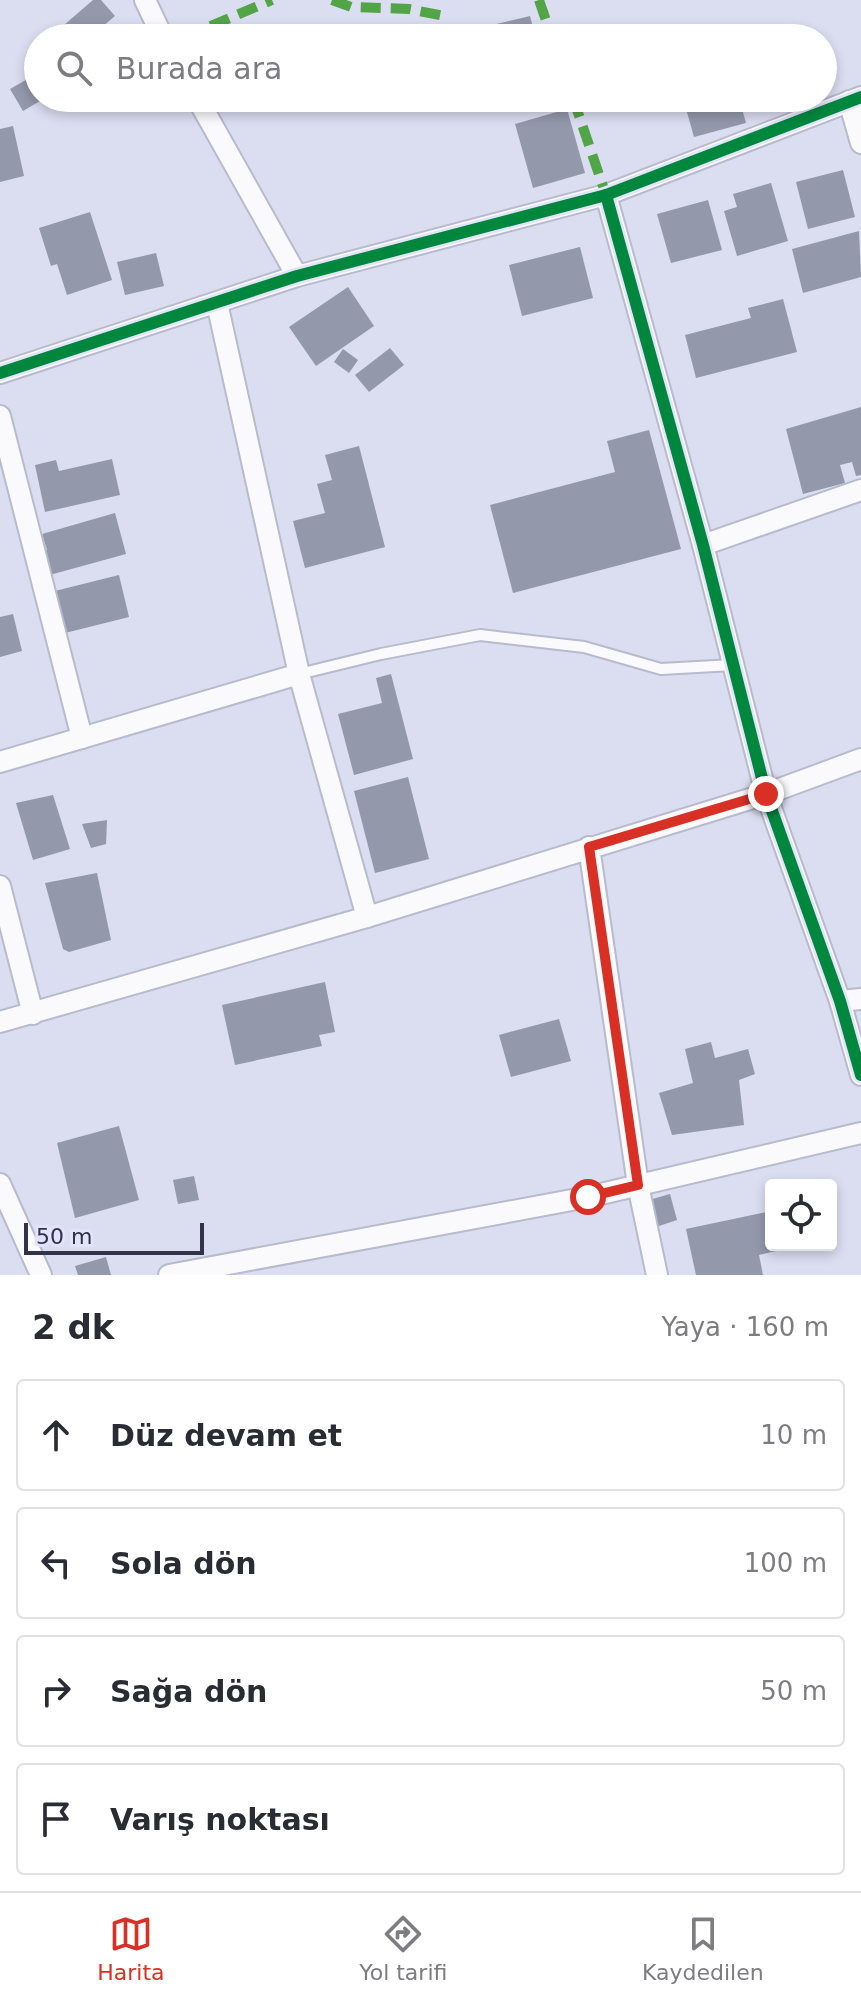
<!DOCTYPE html>
<html lang="tr">
<meta charset="utf-8">
<style>
:root{--surface:#fff;--page:#f2f2f3;--text:#2b2b33;--muted:#7c7c81;--line:#e1e1e2;--accent:#d93025}
body{margin:0;font-family:"DejaVu Sans",sans-serif;background:var(--page);color:var(--text)}
.controls{position:absolute;right:24px;bottom:24px;display:grid;overflow:hidden;border-radius:8px;box-shadow:0 4px 12px #0003}
.controls button{width:72px;height:72px;display:grid;place-items:center;padding:0;border:0;border-bottom:2px solid var(--line);background:var(--surface);color:var(--text);font:40px sans-serif}
.scale{position:absolute;left:24px;bottom:20px;width:180px;box-sizing:border-box;padding-left:8px;border:4px solid #32324a;border-top:0;font-size:22px;line-height:28px;white-space:nowrap;color:#32324a;-webkit-text-stroke:6px #e2e3fc;paint-order:stroke}
.stop{position:absolute;width:24px;height:24px;margin:-18px;border:6px solid #d93025;border-radius:50%;background:#fff}
.stop.end{background:#d93025;border-color:#fff;box-shadow:0 2px 8px #0008}
.list{margin:0;padding:0;list-style:none}
h2{display:flex;justify-content:space-between;align-items:center;height:104px;margin:0;padding:0 32px;font-size:34px}
h2 small{font-size:26px;font-weight:400;color:var(--muted)}
.list li{display:grid;grid-template-columns:52px 1fr auto;gap:24px;align-items:center;box-sizing:border-box;height:112px;margin:0 16px 16px;padding:0 16px;border:2px solid var(--line);border-radius:8px}
.list b{display:block;font-size:30px;white-space:nowrap}
.list em{font-size:26px;font-style:normal;color:var(--muted)}
.icon{flex:none;width:44px;height:44px;fill:none;stroke:currentColor;stroke-width:2;stroke-linecap:round;stroke-linejoin:round}
.map{position:relative;flex:none;width:861px;height:1275px;overflow:hidden}
.search{position:absolute;background:var(--surface);box-shadow:0 4px 12px #0003;left:24px;right:24px;top:24px;height:88px;display:flex;align-items:center;gap:20px;box-sizing:border-box;padding:0 28px;border-radius:44px;color:var(--muted);font-size:30px}
.sheet{height:616px;background:var(--surface)}
nav{display:flex;justify-content:space-around;align-items:center;box-sizing:border-box;height:112px;border-top:2px solid var(--line);background:var(--surface);font-size:22px;color:var(--muted)}
nav a{display:grid;justify-items:center;gap:4px}
nav .on{color:var(--accent)}
.map>svg:first-child{display:block}
</style>
<div class="map">
<svg width="861" height="1275" viewBox="0 0 861 1275">
<rect width="100%" height="100%" fill="#dbddf1"/>
<g fill="#9398ab">
<path d="M 93,0 L 101,0 L 115,16 L 89,38 L 49,38 Z"/>
<path d="M 530,16 L 536,38 L 487,38 L 484,27 Z"/>
<path d="M 36,58 L 38,62 L 38,98 L 45,98 L 23,111 L 10,89 L 31,77 L 24,65 Z"/>
<path d="M 683,98 L 739,98 L 746,123 L 694,137 Z"/>
<path d="M 567,109 L 585,173 L 533,188 L 515,124 Z"/>
<path d="M 13,126 L 24,176 L 0,182 L 0,129 Z"/>
<path d="M 843,170 L 855,217 L 808,229 L 796,182 Z"/>
<path d="M 771,183 L 788,241 L 737,256 L 724,211 L 737,207 L 733,194 Z"/>
<path d="M 708,200 L 722,250 L 671,263 L 657,214 Z"/>
<path d="M 90,212 L 112,280 L 67,295 L 57,264 L 51,266 L 39,228 Z"/>
<path d="M 859,231 L 861,277 L 803,293 L 792,249 Z"/>
<path d="M 580,247 L 593,298 L 522,316 L 509,265 Z"/>
<path d="M 156,253 L 164,286 L 125,295 L 117,262 Z"/>
<path d="M 348,287 L 374,326 L 316,366 L 289,327 Z"/>
<path d="M 783,299 L 797,352 L 696,378 L 685,335 L 751,318 L 748,308 Z"/>
<path d="M 390,348 L 404,365 L 369,392 L 355,375 Z"/>
<path d="M 343,349 L 358,360 L 349,373 L 334,362 Z"/>
<path d="M 861,407 L 861,475 L 856,476 L 852,462 L 840,465 L 845,483 L 803,494 L 786,429 Z"/>
<path d="M 649,430 L 681,549 L 513,593 L 490,505 L 615,472 L 607,441 Z"/>
<path d="M 359,446 L 385,547 L 305,568 L 293,521 L 325,513 L 317,484 L 332,480 L 325,455 Z"/>
<path d="M 112,459 L 120,495 L 45,512 L 35,465 L 56,460 L 59,471 Z"/>
<path d="M 115,513 L 126,554 L 46,576 L 39,551 L 47,550 L 42,534 Z"/>
<path d="M 119,575 L 129,617 L 61,634 L 51,592 Z"/>
<path d="M 13,614 L 22,651 L 0,657 L 0,617 Z"/>
<path d="M 391,674 L 413,759 L 354,775 L 338,714 L 382,703 L 376,678 Z"/>
<path d="M 408,777 L 429,859 L 375,873 L 354,791 Z"/>
<path d="M 53,795 L 70,849 L 33,860 L 16,803 Z"/>
<path d="M 107,820 L 106,844 L 91,848 L 82,824 Z"/>
<path d="M 97,873 L 111,940 L 69,952 L 63,949 L 45,883 Z"/>
<path d="M 325,982 L 335,1032 L 319,1035 L 322,1046 L 235,1065 L 222,1005 Z"/>
<path d="M 559,1019 L 571,1061 L 511,1077 L 499,1035 Z"/>
<path d="M 711,1042 L 715,1058 L 748,1049 L 755,1074 L 739,1080 L 744,1125 L 672,1135 L 659,1093 L 693,1083 L 685,1049 Z"/>
<path d="M 119,1126 L 139,1200 L 75,1218 L 57,1143 Z"/>
<path d="M 194,1176 L 199,1200 L 178,1204 L 173,1180 Z"/>
<path d="M 670,1194 L 677,1220 L 656,1227 L 649,1200 Z"/>
<path d="M 771,1211 L 771,1245 L 797,1246 L 759,1255 L 763,1275 L 696,1275 L 686,1229 Z"/>
<path d="M 106,1257 L 111,1275 L 78,1275 L 75,1266 Z"/>
</g>
<g fill="none" stroke-linecap="round" stroke-linejoin="round">
<defs>
<path id="lane" d="M 299,674 L 381,654 L 480,635 L 584,647 L 661,669 L 733,665"/>
<g id="street">
<path d="M 145,0 L 163,38"/>
<path d="M 197,98 L 297,276"/>
<path d="M 849,101 L 861,143"/>
<path d="M 606,195 L 703,545 L 766,794 L 840,1001 L 861,1075"/>
<path d="M 217,303 L 299,674 L 367,917"/>
<path d="M 0,373 L 297,276 L 606,195 L 861,97"/>
<path d="M 0,416 L 82,738"/>
<path d="M 703,545 L 861,490"/>
<path d="M 0,762 L 299,674"/>
<path d="M 589,847 L 638,1185 L 657,1275"/>
<path d="M 0,886 L 33,1014"/>
<path d="M 840,1001 L 861,999"/>
<path d="M 0,1022 L 367,917 L 766,794 L 861,759"/>
<path d="M 0,1184 L 41,1275"/>
<path d="M 169,1275 L 588,1197 L 861,1133"/>
</g>
</defs>
<use href="#lane" stroke="#b8bacd" stroke-width="14"/>
<use href="#street" stroke="#b8bacd" stroke-width="24"/>
<use href="#lane" stroke="#fafafd" stroke-width="10"/>
<use href="#street" stroke="#fafafd" stroke-width="20"/>
<g stroke="#52a547" stroke-width="10" stroke-dasharray="20 10" stroke-linecap="butt">
<path d="M 332,0 L 351,7 L 409,9 L 449,17"/>
<path d="M 539,0 L 552,38"/>
<path d="M 183,38 L 272,0"/>
<path d="M 573,98 L 606,195"/>
</g>
<defs>
<g id="cycleway">
<path d="M 606,195 L 703,545 L 766,794 L 840,1001 L 861,1075"/>
<path d="M 0,373 L 297,276 L 606,195 L 861,97"/>
</g>
</defs>
<use href="#cycleway" stroke="#e2e3fc" stroke-width="17"/>
<use href="#cycleway" stroke="#00873e" stroke-width="12"/>
</g>
<g fill="none" stroke-linecap="round" stroke-linejoin="round">
<path stroke="#d93025" stroke-width="10" d="M 588,1197 L 638,1185 L 589,847 L 766,794"/>
</g>
</svg>
<div class="controls">
<button><svg class="icon" aria-label="locate" viewBox="0 0 24 24"><circle cx="12" cy="12" r="6"/><path d="M12 2v4M12 18v4M2 12h4M18 12h4"/></svg></button>
</div>
<div class="scale">50 m</div>
<div class="stop" style="left:588px;top:1197px"></div>
<div class="stop end" style="left:766px;top:794px"></div>
<div class="search"><svg class="icon" aria-label="search" viewBox="0 0 24 24"><circle cx="10" cy="10" r="6"/><path d="M15 15l6 6"/></svg>Burada ara</div>
</div>
<section class="sheet">
<h2>2 dk<small>Yaya · 160 m</small></h2>
<ul class="list">
<li><svg class="icon" aria-label="ahead" viewBox="0 0 24 24"><path d="M12 20V5M6 11l6-6 6 6"/></svg><div><b>Düz devam et</b></div><em>10 m</em></li>
<li><svg class="icon" aria-label="left" viewBox="0 0 24 24"><path d="M17 20v-9H6M10 6l-5 5 5 5"/></svg><div><b>Sola dön</b></div><em>100 m</em></li>
<li><svg class="icon" aria-label="right" viewBox="0 0 24 24"><path d="M7 20v-9h11M14 6l5 5-5 5"/></svg><div><b>Sağa dön</b></div><em>50 m</em></li>
<li><svg class="icon" aria-label="arrive" viewBox="0 0 24 24"><path d="M6 21V4h12l-3 4 3 4H6"/></svg><div><b>Varış noktası</b></div></li>
</ul>
</section>
<nav>
<a class="on"><svg class="icon" aria-label="map" viewBox="0 0 24 24"><path d="M3 6l6-2 6 2 6-2v14l-6 2-6-2-6 2zM9 4v14M15 6v14"/></svg>Harita</a>
<a><svg class="icon" aria-label="directions" viewBox="0 0 24 24"><path d="M12 3l9 9-9 9-9-9zM9 14v-3h6M13 9l2 2-2 2"/></svg>Yol tarifi</a>
<a><svg class="icon" aria-label="saved" viewBox="0 0 24 24"><path d="M7 4h10v16l-5-4-5 4z"/></svg>Kaydedilen</a>
</nav>
